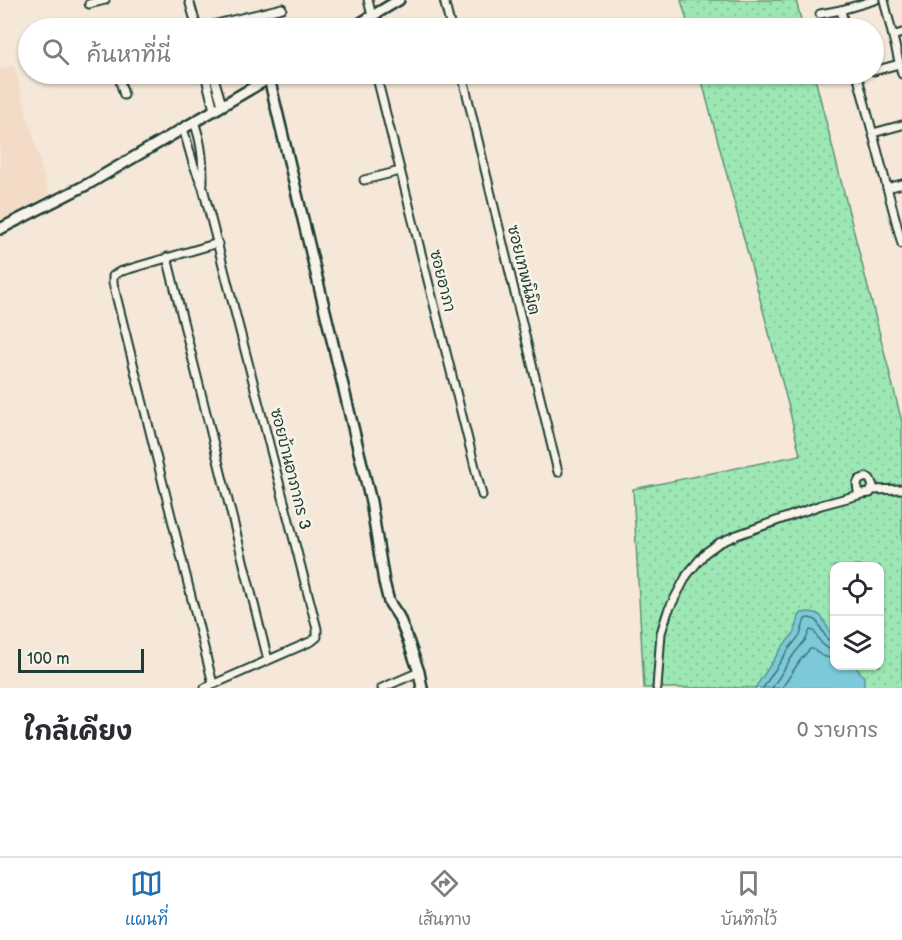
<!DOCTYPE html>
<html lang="th">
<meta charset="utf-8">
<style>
:root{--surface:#fff;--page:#f7f7f7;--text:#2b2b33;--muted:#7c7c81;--line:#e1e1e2;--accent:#1f6fb2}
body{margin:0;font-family:"Balsamiq Sans","Playpen Sans Thai",sans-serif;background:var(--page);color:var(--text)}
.controls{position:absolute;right:18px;bottom:18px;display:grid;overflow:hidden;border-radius:12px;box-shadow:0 2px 4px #0004}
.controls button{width:54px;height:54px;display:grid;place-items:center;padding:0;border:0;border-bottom:2px solid var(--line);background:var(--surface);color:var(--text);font:30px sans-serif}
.scale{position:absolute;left:18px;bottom:15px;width:126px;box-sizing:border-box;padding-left:6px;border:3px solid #1f3d34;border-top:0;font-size:16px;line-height:21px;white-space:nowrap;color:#1f3d34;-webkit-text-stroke:4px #f7f3e8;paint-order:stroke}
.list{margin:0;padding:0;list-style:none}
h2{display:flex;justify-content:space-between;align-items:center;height:78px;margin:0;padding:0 24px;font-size:26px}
h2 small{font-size:20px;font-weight:400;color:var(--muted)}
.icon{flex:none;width:33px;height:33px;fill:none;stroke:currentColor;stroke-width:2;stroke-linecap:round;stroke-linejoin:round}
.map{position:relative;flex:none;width:902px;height:688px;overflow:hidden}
.search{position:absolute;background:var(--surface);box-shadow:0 2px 4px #0004;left:18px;right:18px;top:18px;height:66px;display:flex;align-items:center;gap:15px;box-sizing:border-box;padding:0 21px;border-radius:33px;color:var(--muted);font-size:22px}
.sheet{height:168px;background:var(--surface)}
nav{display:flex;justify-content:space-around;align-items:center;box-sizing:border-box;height:84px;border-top:2px solid var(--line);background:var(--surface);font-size:16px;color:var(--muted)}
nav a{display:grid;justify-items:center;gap:3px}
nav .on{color:var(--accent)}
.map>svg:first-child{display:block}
</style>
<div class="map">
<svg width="902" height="688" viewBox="0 0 902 688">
<defs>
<pattern id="grass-dots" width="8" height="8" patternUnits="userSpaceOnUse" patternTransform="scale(1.5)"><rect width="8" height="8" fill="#9de7b5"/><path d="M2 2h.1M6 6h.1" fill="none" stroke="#87c79c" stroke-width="1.8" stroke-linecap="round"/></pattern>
</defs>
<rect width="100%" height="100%" fill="#f5e8d9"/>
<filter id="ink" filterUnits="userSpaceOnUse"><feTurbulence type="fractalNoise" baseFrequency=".0167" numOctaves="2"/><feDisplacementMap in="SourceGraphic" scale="12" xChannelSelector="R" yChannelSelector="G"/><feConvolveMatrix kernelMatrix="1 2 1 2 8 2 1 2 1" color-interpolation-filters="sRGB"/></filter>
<g filter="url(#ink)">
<path fill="#f3dbc7" d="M 14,66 L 49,195 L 0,222 L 0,69 Z"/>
<g fill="url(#grass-dots)" stroke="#5e9274" stroke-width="1.5" fill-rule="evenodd">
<path d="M 681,0 L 796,0 L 803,28 L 689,28 Z"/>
<path d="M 700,74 L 814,74 L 902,422 L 902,688 L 644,688 L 633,489 L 800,455 L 788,404 ZM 834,566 L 880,566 L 880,666 L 834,666 Z"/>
</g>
<path fill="#7ccad9" stroke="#579297" stroke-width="1.5" d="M 809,612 L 816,613 L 821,616 L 834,639 L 834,666 L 855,666 L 864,677 L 864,688 L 755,688 L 783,646 L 795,632 L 799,616 L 802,613 Z"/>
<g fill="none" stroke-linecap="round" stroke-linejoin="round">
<g stroke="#447576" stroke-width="1.5">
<path d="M 763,688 L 788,650 L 800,635 L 805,619 L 809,618 L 816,620 L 827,639 L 834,642"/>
<path d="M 772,688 L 794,654 L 806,639 L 810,630 L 814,631 C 819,640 823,649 834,649"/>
<path d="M 782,688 L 801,659 L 810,649 L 813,649 L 822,656 L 834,659"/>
</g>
<defs>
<g id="street">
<path d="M 189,0 L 197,28"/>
<path d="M 368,0 L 372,16"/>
<path d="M 444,0 L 451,28"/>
<path d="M 884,0 L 902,74"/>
<path d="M 89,4 L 105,0"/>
<path d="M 841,10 L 845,28"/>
<path d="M 820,14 L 841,10 L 875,0"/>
<path d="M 200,28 L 282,8"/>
<path d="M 893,36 L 902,33"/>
<path d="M 874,71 L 899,64"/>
<path d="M 118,74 L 124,95"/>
<path d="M 170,74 L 171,75"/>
<path d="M 205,74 L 214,110"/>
<path d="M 213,74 L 222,105"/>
<path d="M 376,74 L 482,495"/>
<path d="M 462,74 L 558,472"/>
<path d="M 857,74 L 902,244"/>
<path d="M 194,122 C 202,143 203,161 203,183"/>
<path d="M 183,128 L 193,163 L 203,188 L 317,629 L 317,637 L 312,641 L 205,688"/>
<path d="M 873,133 L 902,125"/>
<path d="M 364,180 L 400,171"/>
<path d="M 887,188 L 902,184"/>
<path d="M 167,257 L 268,660"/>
<path d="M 872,490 L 902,489"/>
<path d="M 213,684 L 113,283 L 113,276 L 119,272 L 218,243"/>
<path d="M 382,688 L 419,672"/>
<path d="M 657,688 L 661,633 L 668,611 L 687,575 L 705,553 L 719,543 L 737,535 L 821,505 L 862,494 L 870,493 L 873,486 L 870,479 L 866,477 L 859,480 L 857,484 L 858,491 L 862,494"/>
</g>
<g id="secondary">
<path d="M 352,28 L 399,0"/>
<path d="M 269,78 L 371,502 L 384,582 L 389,602 L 399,617 L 409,643 L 419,672 L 422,688"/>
<path d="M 0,229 L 90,183 L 276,74"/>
</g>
</defs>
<use href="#street" stroke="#1f3d34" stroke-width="11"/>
<use href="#secondary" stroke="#1f3d34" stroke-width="14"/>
<use href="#street" stroke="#f7f3e8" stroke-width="7"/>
<use href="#secondary" stroke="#f7f3e8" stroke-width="9"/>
</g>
</g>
<g text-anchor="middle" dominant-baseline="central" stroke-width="5" stroke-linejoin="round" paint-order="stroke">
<g font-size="16" fill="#1f3d34" stroke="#f7f3e8">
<text transform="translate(523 270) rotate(76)">ซอยเทพนิมิต</text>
<text transform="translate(442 281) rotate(76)">ซอยอาภา</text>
<text transform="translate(290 469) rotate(76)">ซอยบ้านอาภากร 3</text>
</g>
</g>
</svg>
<div class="controls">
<button><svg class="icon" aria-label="locate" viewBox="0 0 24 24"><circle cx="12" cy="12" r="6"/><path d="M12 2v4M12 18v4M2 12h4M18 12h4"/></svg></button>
<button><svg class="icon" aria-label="layers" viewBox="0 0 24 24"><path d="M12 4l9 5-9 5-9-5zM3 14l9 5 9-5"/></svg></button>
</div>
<div class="scale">100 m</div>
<div class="search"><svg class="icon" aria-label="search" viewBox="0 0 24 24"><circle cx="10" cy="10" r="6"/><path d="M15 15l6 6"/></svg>ค้นหาที่นี่</div>
</div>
<section class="sheet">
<h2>ใกล้เคียง<small>0 รายการ</small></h2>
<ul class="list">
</ul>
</section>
<nav>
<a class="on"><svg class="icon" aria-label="map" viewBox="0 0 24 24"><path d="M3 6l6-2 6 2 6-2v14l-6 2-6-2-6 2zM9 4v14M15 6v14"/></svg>แผนที่</a>
<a><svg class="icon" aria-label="directions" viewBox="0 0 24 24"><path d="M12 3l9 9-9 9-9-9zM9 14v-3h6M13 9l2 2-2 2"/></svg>เส้นทาง</a>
<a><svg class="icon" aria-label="saved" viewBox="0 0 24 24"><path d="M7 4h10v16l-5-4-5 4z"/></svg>บันทึกไว้</a>
</nav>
